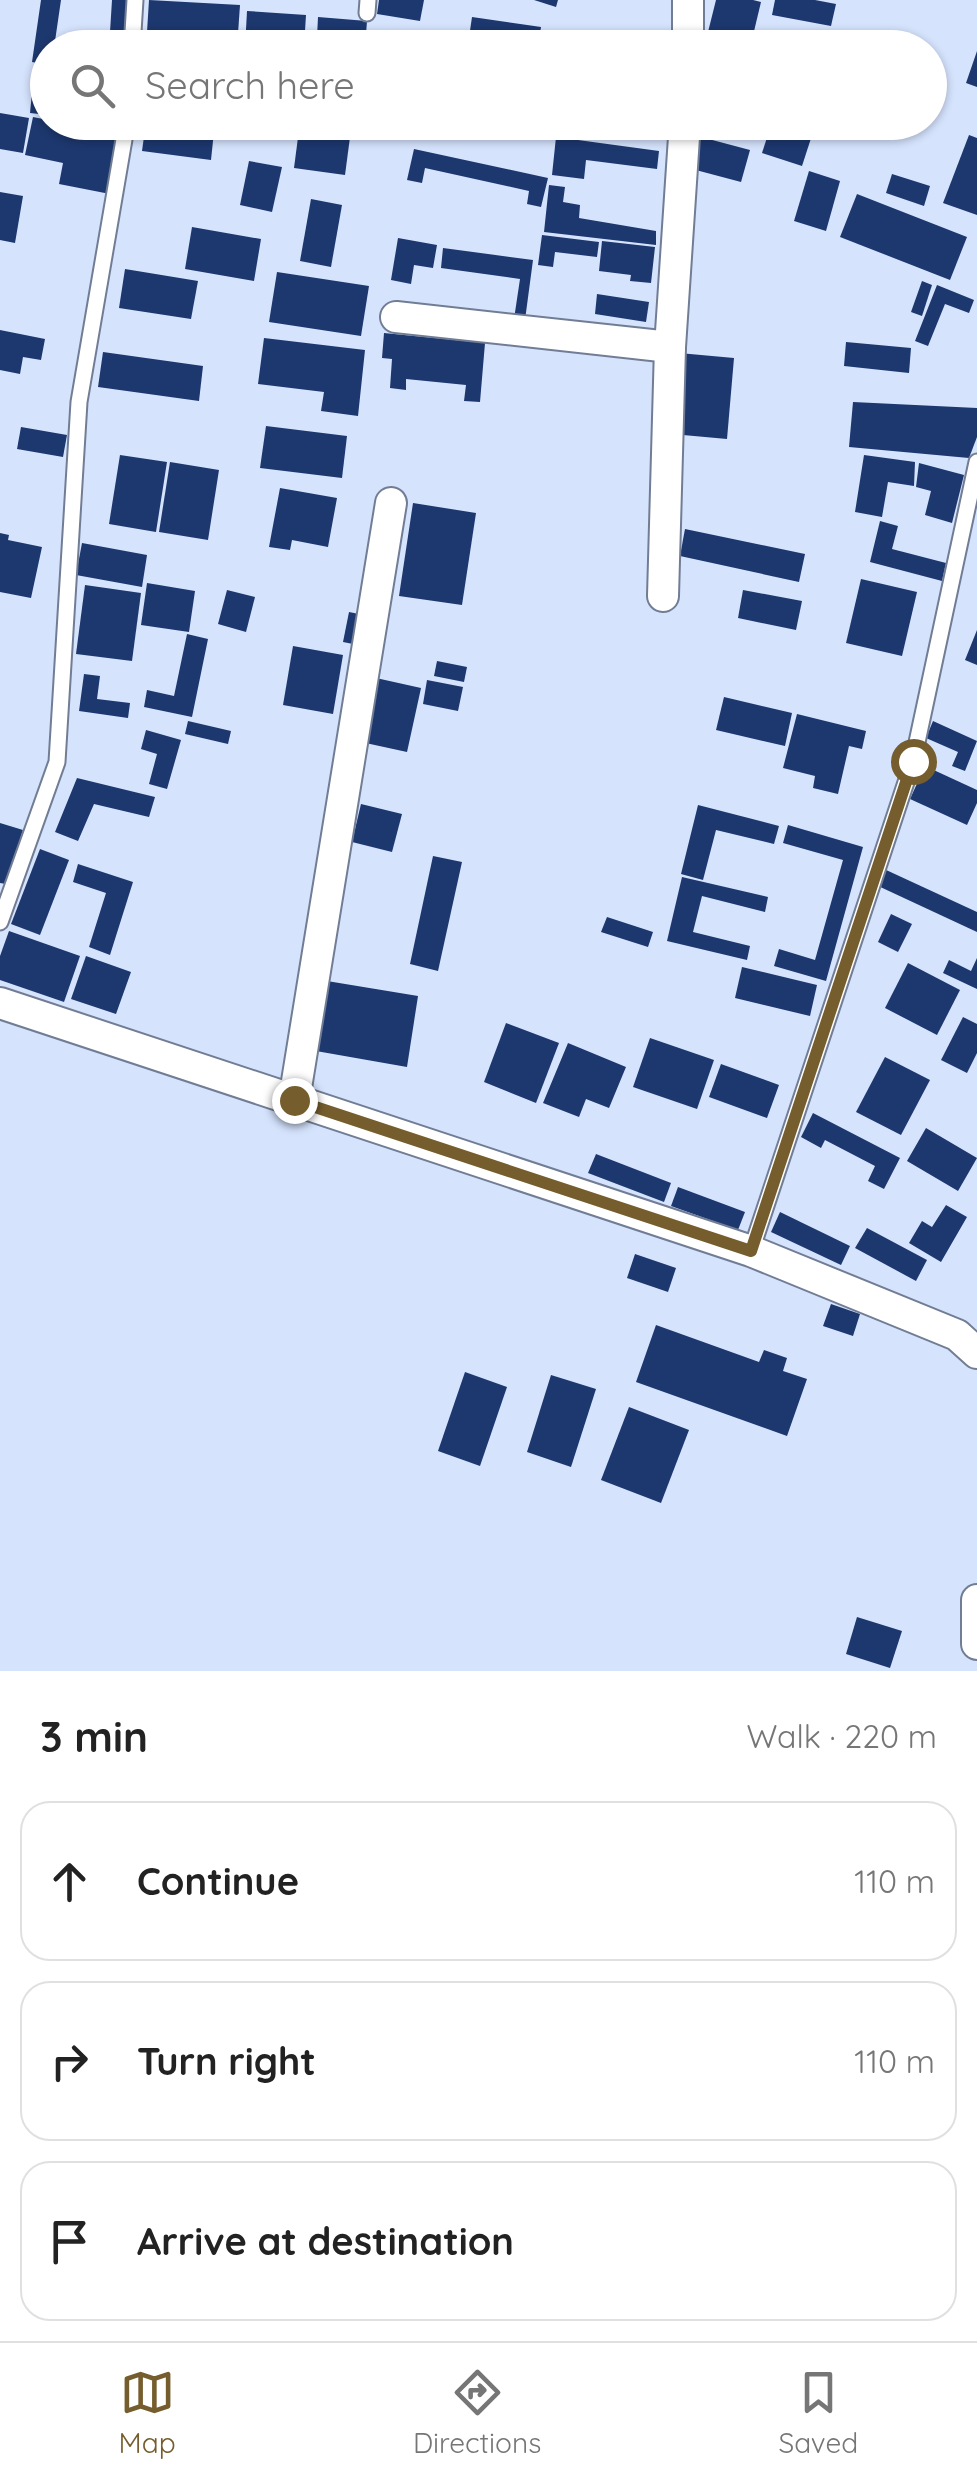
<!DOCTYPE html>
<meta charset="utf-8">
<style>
:root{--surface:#fff;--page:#f2f2f2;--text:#222;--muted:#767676;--line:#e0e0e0;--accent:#755d2d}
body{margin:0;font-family:Quicksand,sans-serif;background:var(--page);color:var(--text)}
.stop{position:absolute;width:30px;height:30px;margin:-22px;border:8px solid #755d2d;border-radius:50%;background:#fff}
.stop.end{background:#755d2d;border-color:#fff;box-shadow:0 2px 10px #0008}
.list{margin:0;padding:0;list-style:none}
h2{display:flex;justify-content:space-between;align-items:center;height:130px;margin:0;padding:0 40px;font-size:42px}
h2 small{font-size:32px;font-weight:400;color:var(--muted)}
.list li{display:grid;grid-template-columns:65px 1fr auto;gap:30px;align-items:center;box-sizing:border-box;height:160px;margin:0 20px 20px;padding:0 20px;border:2px solid var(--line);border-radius:30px}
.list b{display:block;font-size:38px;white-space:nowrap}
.list em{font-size:32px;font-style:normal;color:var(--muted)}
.icon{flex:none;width:55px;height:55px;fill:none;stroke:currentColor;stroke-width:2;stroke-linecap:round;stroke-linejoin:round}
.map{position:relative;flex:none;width:977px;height:1671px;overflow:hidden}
.search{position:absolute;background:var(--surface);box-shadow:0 2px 8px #0004;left:30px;right:30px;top:30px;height:110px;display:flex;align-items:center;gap:25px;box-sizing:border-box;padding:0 35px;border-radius:55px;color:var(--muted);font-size:38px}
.sheet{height:670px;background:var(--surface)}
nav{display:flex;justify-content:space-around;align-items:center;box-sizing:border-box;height:140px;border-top:2px solid var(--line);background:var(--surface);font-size:28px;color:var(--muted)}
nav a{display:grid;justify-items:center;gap:5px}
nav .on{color:var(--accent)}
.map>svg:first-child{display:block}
</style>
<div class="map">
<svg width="977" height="1671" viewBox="0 0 977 1671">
<rect width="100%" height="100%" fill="#d5e3fd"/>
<g fill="#1d386f">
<path d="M 41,0 L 61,0 L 54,48 L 48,48 L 48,65 L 32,62 Z"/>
<path d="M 112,0 L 131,0 L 129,48 L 109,48 Z"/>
<path d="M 149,0 L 240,5 L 237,48 L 146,48 Z"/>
<path d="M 379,0 L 424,0 L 420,21 L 377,14 Z"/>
<path d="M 534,0 L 558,0 L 556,7 Z"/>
<path d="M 716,0 L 753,0 L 761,2 L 750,48 L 704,48 Z"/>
<path d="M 775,0 L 815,0 L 836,4 L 831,26 L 772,15 Z"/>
<path d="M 247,11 L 306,15 L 304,48 L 245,48 Z"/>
<path d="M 318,17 L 367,21 L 365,48 L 338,48 L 338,39 L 317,37 Z"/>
<path d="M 472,17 L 541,27 L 538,48 L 491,48 L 468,44 Z"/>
<path d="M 766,37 L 800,46 L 800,48 L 763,48 Z"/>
<path d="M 876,39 L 897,47 L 897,48 L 873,48 Z"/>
<path d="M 977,51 L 977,87 L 966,83 Z"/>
<path d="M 34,72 L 48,74 L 48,115 L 30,113 Z"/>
<path d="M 0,113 L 29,118 L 23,153 L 0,149 Z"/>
<path d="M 33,117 L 48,120 L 48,122 L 59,122 L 122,135 L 110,194 L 59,184 L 63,163 L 25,155 Z"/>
<path d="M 146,122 L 215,122 L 211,160 L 142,151 Z"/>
<path d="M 300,122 L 352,122 L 345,175 L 294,168 Z"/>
<path d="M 772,122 L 791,122 L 814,129 L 802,166 L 762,153 Z"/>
<path d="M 969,135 L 977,138 L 977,215 L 943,203 Z"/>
<path d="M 556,137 L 659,151 L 657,169 L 586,160 L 584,179 L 552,175 Z"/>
<path d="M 701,137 L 750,150 L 741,182 L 692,169 Z"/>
<path d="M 414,149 L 548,178 L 541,207 L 527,204 L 529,191 L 425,168 L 422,183 L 407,180 Z"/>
<path d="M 249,161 L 282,167 L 272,212 L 240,205 Z"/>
<path d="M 809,171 L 840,181 L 826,231 L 794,221 Z"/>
<path d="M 892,174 L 930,186 L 924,206 L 886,193 Z"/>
<path d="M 549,185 L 565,187 L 563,202 L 580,205 L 579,218 L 656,231 L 656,245 L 544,232 Z"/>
<path d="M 0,192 L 23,196 L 15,243 L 0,240 Z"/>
<path d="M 857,194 L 967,237 L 950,280 L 840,237 Z"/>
<path d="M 311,199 L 342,205 L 331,267 L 300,261 Z"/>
<path d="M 192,227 L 261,239 L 254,281 L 185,269 Z"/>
<path d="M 542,235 L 599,242 L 597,257 L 555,252 L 553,267 L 538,265 Z"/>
<path d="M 398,238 L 437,245 L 433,268 L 414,265 L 411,284 L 391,280 Z"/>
<path d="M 602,241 L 655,247 L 651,283 L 630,281 L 631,275 L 599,271 Z"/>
<path d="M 443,248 L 533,260 L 525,320 L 514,319 L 520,279 L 441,268 Z"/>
<path d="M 125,269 L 198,281 L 191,319 L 119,308 Z"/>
<path d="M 277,272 L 369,286 L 361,336 L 269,322 Z"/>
<path d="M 922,281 L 932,285 L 922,316 L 911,312 Z"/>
<path d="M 937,285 L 974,300 L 969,313 L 945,304 L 928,346 L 915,341 Z"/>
<path d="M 597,294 L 649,302 L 646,322 L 595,314 Z"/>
<path d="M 0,330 L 45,339 L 41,360 L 23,357 L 20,374 L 0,370 Z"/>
<path d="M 384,333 L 485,343 L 480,402 L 464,401 L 466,385 L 406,379 L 406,390 L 390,388 L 392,359 L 382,358 Z"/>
<path d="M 264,338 L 365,350 L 358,416 L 321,411 L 324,392 L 258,384 Z"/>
<path d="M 846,342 L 911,348 L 909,373 L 844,366 Z"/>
<path d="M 103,352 L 203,366 L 199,401 L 98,387 Z"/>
<path d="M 679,353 L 734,358 L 727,439 L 672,434 Z"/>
<path d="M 853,402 L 977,408 L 977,437 L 969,458 L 849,447 Z"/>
<path d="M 266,426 L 347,436 L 342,478 L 260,468 Z"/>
<path d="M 21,427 L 67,435 L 63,457 L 17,449 Z"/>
<path d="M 120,455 L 167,462 L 156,532 L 109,524 Z"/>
<path d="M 864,455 L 915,462 L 914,486 L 888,482 L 882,517 L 855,512 Z"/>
<path d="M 170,462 L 219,470 L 208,540 L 159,532 Z"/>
<path d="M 919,463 L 964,475 L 952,523 L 925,515 L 931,491 L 916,487 Z"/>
<path d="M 280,488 L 337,498 L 328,547 L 292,540 L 290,550 L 269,547 Z"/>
<path d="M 413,503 L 476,513 L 462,605 L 399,596 Z"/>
<path d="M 880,521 L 898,526 L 892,549 L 946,563 L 942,581 L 870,562 Z"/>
<path d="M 685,529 L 805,554 L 799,582 L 680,556 Z"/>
<path d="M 0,533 L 9,535 L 8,540 L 42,547 L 31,598 L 0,592 Z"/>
<path d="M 82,543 L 147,555 L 142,587 L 76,575 Z"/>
<path d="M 861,579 L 917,592 L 902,656 L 846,643 Z"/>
<path d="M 147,583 L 195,591 L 189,632 L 141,625 Z"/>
<path d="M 85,585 L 141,593 L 132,661 L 76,654 Z"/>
<path d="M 227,590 L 255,597 L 246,632 L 218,624 Z"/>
<path d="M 743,590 L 802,601 L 796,630 L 738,618 Z"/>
<path d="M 349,612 L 364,615 L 358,645 L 343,642 Z"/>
<path d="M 977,630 L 977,665 L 965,660 Z"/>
<path d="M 187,634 L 208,639 L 192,717 L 144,707 L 147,690 L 174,696 Z"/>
<path d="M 293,646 L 343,655 L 333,714 L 283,705 Z"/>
<path d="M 437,661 L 467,667 L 464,682 L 434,676 Z"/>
<path d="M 84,674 L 100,676 L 97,699 L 130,703 L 128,718 L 79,711 Z"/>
<path d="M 376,678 L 421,688 L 407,752 L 361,742 Z"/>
<path d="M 427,680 L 463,687 L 458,711 L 423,704 Z"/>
<path d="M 724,697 L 792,713 L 785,746 L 716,730 Z"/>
<path d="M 797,714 L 866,731 L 862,749 L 849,746 L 838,794 L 813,788 L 815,776 L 783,768 Z"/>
<path d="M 188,721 L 231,731 L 228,744 L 185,734 Z"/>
<path d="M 933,721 L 977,741 L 965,771 L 952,766 L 958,752 L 926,738 Z"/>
<path d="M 146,730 L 181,740 L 167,789 L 149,784 L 157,754 L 141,749 Z"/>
<path d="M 925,766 L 977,790 L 977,803 L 967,825 L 910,799 Z"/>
<path d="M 77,778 L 155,797 L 149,817 L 94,804 L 78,841 L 55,832 Z"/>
<path d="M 361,804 L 402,814 L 392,852 L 352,842 Z"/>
<path d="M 698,805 L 779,826 L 774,844 L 716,830 L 703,880 L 681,874 Z"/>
<path d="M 0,823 L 23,830 L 6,884 L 0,883 Z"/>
<path d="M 788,825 L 863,847 L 826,981 L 774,966 L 779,949 L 815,960 L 843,860 L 783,843 Z"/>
<path d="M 40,849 L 69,860 L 40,935 L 11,924 Z"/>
<path d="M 433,856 L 462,862 L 438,971 L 410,964 Z"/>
<path d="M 78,864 L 133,882 L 110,955 L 89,947 L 106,893 L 73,882 Z"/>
<path d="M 884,869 L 977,912 L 977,932 L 876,885 Z"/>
<path d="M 682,877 L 768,897 L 765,912 L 702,896 L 693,932 L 750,946 L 747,960 L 667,941 Z"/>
<path d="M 891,914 L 912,924 L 898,952 L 878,942 Z"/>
<path d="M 607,917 L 653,932 L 648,947 L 601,932 Z"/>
<path d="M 9,931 L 80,956 L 64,1002 L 0,980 L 0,956 Z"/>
<path d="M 86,956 L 131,972 L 116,1014 L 71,999 Z"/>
<path d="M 977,958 L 977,989 L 943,973 L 949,960 L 971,971 Z"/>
<path d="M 908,963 L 960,990 L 937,1035 L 885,1008 Z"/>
<path d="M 742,967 L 817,985 L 810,1016 L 735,998 Z"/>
<path d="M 327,981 L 418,996 L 407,1067 L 316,1051 Z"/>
<path d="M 963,1017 L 977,1024 L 977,1053 L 967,1073 L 941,1060 Z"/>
<path d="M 506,1023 L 559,1043 L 536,1103 L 484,1082 Z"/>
<path d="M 650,1038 L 714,1060 L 697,1109 L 633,1087 Z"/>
<path d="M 568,1043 L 626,1067 L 609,1108 L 586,1099 L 579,1117 L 543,1103 Z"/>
<path d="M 885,1057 L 930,1080 L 901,1135 L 856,1112 Z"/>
<path d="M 721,1064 L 779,1085 L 767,1118 L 709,1097 Z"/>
<path d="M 813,1113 L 900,1158 L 884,1189 L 868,1181 L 875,1166 L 825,1140 L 821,1148 L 801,1137 Z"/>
<path d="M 926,1128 L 977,1158 L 958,1191 L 907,1161 Z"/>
<path d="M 596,1154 L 671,1183 L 664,1202 L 588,1173 Z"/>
<path d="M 678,1187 L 745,1212 L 738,1230 L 671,1206 Z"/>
<path d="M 946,1205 L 967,1217 L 941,1262 L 909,1243 L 922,1221 L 932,1227 Z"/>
<path d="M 780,1212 L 850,1246 L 841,1265 L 771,1232 Z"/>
<path d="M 867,1228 L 927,1260 L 916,1281 L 855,1248 Z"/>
<path d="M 635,1254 L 676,1268 L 668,1292 L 627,1278 Z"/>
<path d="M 831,1304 L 860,1314 L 853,1336 L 823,1326 Z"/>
<path d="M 656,1325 L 759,1362 L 764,1350 L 787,1358 L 783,1371 L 807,1379 L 787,1436 L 636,1382 Z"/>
<path d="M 465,1372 L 507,1387 L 480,1466 L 438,1451 Z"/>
<path d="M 551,1375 L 596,1389 L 571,1467 L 527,1452 Z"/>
<path d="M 629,1407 L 689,1430 L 661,1503 L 601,1480 Z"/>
<path d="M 857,1617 L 902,1631 L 890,1668 L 846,1654 Z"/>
</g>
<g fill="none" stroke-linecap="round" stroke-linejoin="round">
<defs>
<g id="service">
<path d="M 367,13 L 368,0"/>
<path d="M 132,48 L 135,0"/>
<path d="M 0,922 L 57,762 L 79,402 L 127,122"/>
<path d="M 751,1251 L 913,761 L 977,462"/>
</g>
<g id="minor">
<path d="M 688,0 L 688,48"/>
<path d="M 396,317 L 670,347"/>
<path d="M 663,596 L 670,347 L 685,122"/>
<path d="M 0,1003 L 751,1251 L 957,1335 L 977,1353"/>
<path d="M 294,1100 L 391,503"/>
<path d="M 977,1600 L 977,1644"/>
</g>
</defs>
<use href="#service" stroke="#717d94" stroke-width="19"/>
<use href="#minor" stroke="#717d94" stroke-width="34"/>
<use href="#service" stroke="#fff" stroke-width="15"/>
<use href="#minor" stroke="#fff" stroke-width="30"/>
</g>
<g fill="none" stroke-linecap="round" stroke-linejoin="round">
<path stroke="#755d2d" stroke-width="12" d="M 294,1100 L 751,1251 L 913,761"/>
</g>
</svg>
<div class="stop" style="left:913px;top:761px"></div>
<div class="stop end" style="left:294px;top:1100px"></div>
<div class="search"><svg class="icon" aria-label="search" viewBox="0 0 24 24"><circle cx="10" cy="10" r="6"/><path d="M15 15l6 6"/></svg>Search here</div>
</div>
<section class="sheet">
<h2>3 min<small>Walk · 220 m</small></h2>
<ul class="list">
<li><svg class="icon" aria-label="ahead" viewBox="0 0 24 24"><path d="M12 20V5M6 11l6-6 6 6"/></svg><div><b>Continue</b></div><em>110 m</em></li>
<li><svg class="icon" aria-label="right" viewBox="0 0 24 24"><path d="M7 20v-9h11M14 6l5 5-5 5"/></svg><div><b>Turn right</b></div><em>110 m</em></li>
<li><svg class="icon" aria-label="arrive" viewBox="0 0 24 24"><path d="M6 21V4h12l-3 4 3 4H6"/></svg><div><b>Arrive at destination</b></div></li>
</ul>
</section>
<nav>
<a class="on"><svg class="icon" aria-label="map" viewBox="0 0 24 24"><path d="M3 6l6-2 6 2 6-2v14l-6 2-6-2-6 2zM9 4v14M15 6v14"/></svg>Map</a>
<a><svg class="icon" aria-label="directions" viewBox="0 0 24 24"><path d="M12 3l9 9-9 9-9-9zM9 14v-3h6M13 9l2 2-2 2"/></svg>Directions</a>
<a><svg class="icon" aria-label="saved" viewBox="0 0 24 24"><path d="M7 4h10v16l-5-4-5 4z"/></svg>Saved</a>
</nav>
